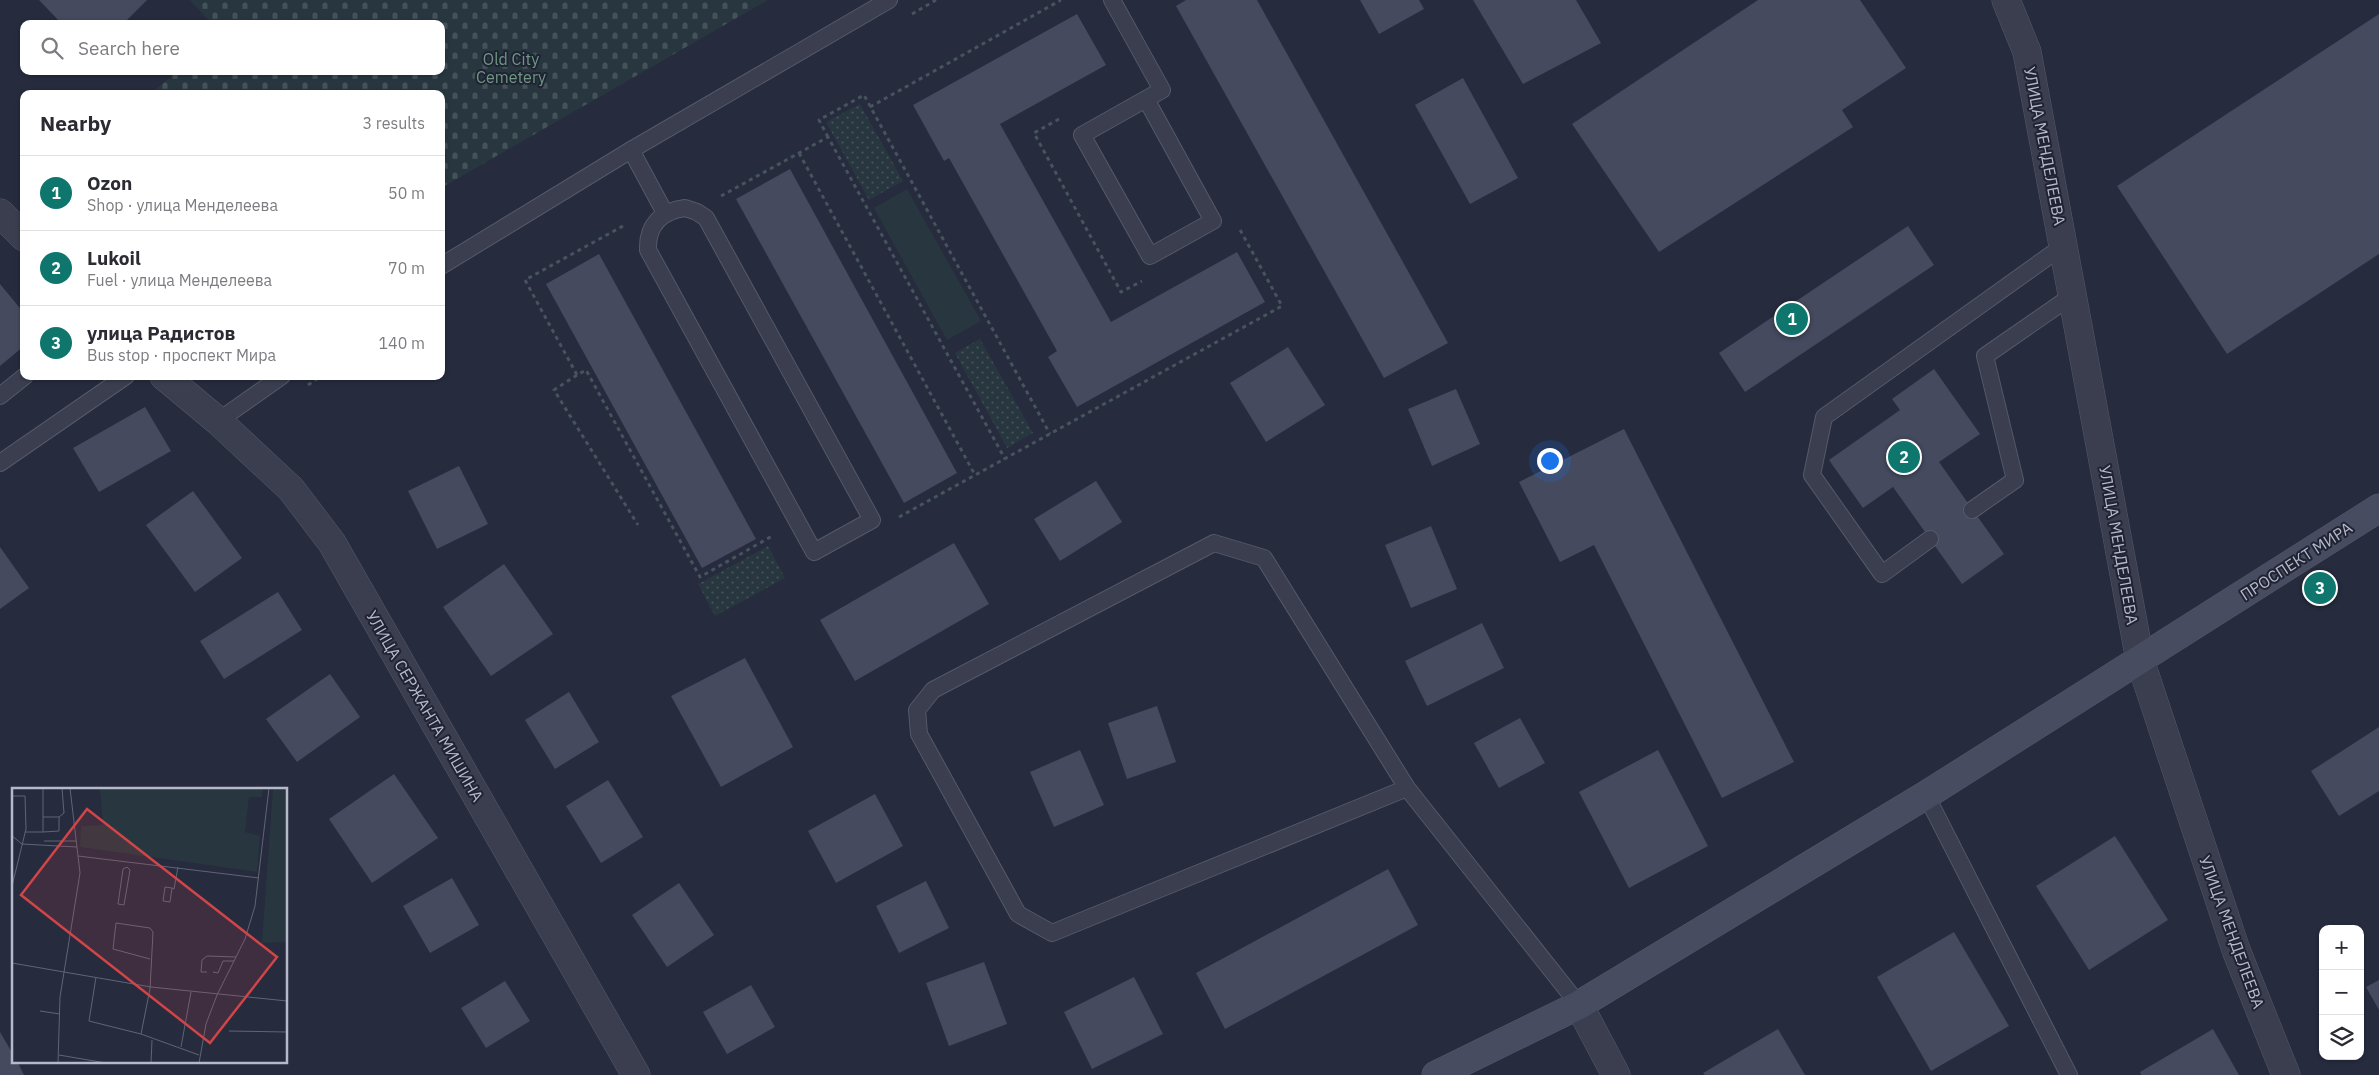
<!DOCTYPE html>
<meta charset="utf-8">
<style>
:root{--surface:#fff;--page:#f7f7f7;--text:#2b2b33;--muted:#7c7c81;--line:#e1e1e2;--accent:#0f766e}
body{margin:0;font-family:"IBM Plex Sans",sans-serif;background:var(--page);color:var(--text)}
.controls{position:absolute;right:15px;bottom:15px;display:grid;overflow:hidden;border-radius:10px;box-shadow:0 1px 4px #0004}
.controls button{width:45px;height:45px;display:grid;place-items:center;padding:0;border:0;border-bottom:1px solid var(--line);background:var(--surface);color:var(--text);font:25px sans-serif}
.you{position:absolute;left:1549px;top:460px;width:18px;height:18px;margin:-12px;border:4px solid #fff;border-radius:50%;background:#1a73e8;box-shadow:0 0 0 8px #1a73e833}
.badge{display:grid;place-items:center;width:32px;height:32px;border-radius:50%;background:var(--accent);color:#fff;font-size:16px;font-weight:700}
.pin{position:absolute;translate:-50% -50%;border:2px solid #fff;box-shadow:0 1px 5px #0006}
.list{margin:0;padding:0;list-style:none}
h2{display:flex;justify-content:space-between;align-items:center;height:65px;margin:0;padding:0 20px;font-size:21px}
h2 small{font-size:16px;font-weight:400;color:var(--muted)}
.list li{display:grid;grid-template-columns:32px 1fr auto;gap:15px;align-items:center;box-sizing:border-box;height:75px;padding:0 20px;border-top:1px solid var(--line)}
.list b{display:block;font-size:19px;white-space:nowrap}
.list p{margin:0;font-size:16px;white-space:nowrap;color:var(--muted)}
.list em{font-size:16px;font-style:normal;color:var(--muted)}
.icon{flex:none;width:28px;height:28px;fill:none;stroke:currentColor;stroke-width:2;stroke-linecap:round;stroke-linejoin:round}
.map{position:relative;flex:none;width:2379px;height:1075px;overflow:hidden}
.search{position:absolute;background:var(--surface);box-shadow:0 1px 4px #0004;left:20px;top:20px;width:425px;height:55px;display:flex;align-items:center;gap:12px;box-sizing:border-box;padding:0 18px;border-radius:10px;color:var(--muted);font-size:19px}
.panel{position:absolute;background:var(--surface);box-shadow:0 1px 4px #0004;left:20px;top:90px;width:425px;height:290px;border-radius:10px}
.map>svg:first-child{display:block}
</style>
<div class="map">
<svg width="2379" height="1075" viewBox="0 0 2379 1075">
<defs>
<pattern id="cemetery-stones" width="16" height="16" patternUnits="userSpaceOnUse" patternTransform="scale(1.25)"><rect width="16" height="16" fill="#28373f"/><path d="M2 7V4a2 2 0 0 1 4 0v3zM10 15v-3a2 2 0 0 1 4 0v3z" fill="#455259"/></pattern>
<pattern id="park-dots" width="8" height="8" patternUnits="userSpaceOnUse" patternTransform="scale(1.25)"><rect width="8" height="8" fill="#28373f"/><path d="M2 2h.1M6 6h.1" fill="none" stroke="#455259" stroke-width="1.8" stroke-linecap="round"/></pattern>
</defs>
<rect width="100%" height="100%" fill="#262b3e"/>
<path fill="#28373f" d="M 907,189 L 981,321 L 947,340 L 874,208 Z"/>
<path fill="url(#cemetery-stones)" d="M 190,0 L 768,0 L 441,188 L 441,94 L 150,94 L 178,71 L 441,71 L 441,24 L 212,24 Z"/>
<g fill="url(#park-dots)">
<path d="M 860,104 L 903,181 L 869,200 L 826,122 Z"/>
<path d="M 980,339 L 1033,433 L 1007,448 L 955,353 Z"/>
<path d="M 768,546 L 785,578 L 715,616 L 698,584 Z"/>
</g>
<g fill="#454a5f">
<path d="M 39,0 L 147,0 L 123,24 L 62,24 Z"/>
<path d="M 1186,0 L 1257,0 L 1448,343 L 1384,378 L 1176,6 Z"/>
<path d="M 1360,0 L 1419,0 L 1424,9 L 1379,34 Z"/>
<path d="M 1473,0 L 1576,0 L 1601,43 L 1523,84 Z"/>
<path d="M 1758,0 L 1860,0 L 1906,68 L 1842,110 L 1853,127 L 1659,252 L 1572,124 Z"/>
<path d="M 1077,14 L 1106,65 L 1000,124 L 1111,322 L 1237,252 L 1265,302 L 1077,407 L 1048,357 L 1057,351 L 949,158 L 944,161 L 913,105 Z"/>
<path d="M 2379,14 L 2379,254 L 2227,354 L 2117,186 Z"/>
<path d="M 1463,78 L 1518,178 L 1470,204 L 1415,105 Z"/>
<path d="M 790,169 L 957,473 L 904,503 L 736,199 Z"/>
<path d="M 1908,226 L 1934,265 L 1745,392 L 1719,353 Z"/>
<path d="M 599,254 L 756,539 L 702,568 L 546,284 Z"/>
<path d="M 0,284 L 24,313 L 24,346 L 0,366 Z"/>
<path d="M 1288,347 L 1325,405 L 1266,442 L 1230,383 Z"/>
<path d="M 1934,369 L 1980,434 L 1939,462 L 2004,554 L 1962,584 L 1893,487 L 1863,508 L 1829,460 L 1900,410 L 1892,399 Z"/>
<path d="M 1456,389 L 1480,444 L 1432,466 L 1408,409 Z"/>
<path d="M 145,407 L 171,451 L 99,492 L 73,448 Z"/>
<path d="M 1624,429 L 1794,762 L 1722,798 L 1594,545 L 1560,562 L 1519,482 Z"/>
<path d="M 459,466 L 488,524 L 437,549 L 408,491 Z"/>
<path d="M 1096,481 L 1122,522 L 1060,561 L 1034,519 Z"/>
<path d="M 193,491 L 242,558 L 195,592 L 146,525 Z"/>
<path d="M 1431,526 L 1457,589 L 1411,608 L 1385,545 Z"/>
<path d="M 954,543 L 989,604 L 855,681 L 820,620 Z"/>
<path d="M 0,547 L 29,588 L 0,609 Z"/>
<path d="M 504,564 L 553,634 L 491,676 L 443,607 Z"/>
<path d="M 278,592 L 302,630 L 224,679 L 200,641 Z"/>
<path d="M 1482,623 L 1504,668 L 1427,706 L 1405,661 Z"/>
<path d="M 745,658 L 793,747 L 721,787 L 671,696 Z"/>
<path d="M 330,674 L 360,717 L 297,762 L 266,719 Z"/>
<path d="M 569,692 L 599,742 L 555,769 L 525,720 Z"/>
<path d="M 1157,706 L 1176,762 L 1127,779 L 1108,723 Z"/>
<path d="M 1520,718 L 1545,763 L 1499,788 L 1474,743 Z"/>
<path d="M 2379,727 L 2379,791 L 2339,816 L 2311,771 Z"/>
<path d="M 1080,750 L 1104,805 L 1054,827 L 1030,772 Z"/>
<path d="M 1658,750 L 1708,846 L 1629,888 L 1579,792 Z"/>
<path d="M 394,774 L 438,838 L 372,883 L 329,819 Z"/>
<path d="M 608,780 L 643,837 L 601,863 L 566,806 Z"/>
<path d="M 875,794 L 903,846 L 836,883 L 808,831 Z"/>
<path d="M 2115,836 L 2168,920 L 2089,970 L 2036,886 Z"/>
<path d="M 1388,869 L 1418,925 L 1225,1029 L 1196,973 Z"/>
<path d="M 452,878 L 479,925 L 430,953 L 403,906 Z"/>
<path d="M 926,881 L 949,928 L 899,953 L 876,906 Z"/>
<path d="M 679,883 L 714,935 L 667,967 L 632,915 Z"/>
<path d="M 1954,932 L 2009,1026 L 1931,1071 L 1877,977 Z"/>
<path d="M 984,962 L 1007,1024 L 949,1046 L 926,983 Z"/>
<path d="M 1134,977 L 1163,1034 L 1092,1069 L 1064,1012 Z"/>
<path d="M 2379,980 L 2379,1010 L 2366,987 Z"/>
<path d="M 505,981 L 530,1021 L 486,1048 L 461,1008 Z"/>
<path d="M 751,985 L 775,1027 L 727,1054 L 703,1012 Z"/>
<path d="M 1778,1029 L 1805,1075 L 1705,1075 L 1703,1073 Z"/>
<path d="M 2213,1029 L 2239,1075 L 2141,1075 L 2140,1072 Z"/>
<path d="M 0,1032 L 14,1056 L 14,1061 L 17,1061 L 24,1075 L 0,1075 Z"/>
</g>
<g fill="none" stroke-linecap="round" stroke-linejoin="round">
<defs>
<g id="service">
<path d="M 1112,0 L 1162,90 L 1082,135 L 1150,256 L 1213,221 L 1146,99"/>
<path d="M 631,150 L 665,213"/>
<path d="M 685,208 L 697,212 L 706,218 L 872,520 L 814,552 L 648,250 C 647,225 661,211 685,208 Z"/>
<path d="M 441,266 L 631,150 L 889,0"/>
<path d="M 0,396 L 25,376"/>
<path d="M 218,421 L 282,376"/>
<path d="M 0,463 L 126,376"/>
<path d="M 1972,510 L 2015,480 L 1985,356 L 2073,295"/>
<path d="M 1930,539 L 1882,574 L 1812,475 L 1824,417 L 2063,246"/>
<path d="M 1407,788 L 1052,933 L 1018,914 L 919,734 L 917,710 L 933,690 L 1214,543 L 1264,558 L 1407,788 L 1579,1005"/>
<path d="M 1926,795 L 2069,1075"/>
</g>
<g id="minor">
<path d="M 0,213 L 24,237"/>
<path d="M 164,376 L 218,421 L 291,489 L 332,543 L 636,1075"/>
<path d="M 1579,1005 L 1616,1075"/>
</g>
<path id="tertiary" d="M 2006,0 L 2027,52 L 2140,660 L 2236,950 L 2286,1075"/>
<path id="secondary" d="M 1436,1075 L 1579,1005 L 1926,795 L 2379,508"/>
</defs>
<use href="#service" stroke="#555969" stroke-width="18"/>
<use href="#minor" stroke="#555969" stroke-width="29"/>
<use href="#tertiary" stroke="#555969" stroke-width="29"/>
<use href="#secondary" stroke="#555969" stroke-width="29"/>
<g stroke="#46545c" stroke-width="3" stroke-dasharray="4 4" stroke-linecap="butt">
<path d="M 912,14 L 936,0"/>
<path d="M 870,107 L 1061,0"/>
<path d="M 1059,119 L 1034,133 L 1121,292 L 1142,281"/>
<path d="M 828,137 L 819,120 L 864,95 L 1050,434"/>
<path d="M 799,153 L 975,475"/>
<path d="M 721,196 L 828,137 L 1005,459"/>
<path d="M 623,226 L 525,280 L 577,375 L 586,370 L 700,577 L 774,535"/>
<path d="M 577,375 L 554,390 L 638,525"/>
<path d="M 308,385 L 321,376"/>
<path d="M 899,517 L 1282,306 L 1239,228"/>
</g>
<use href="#service" stroke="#3a3e4e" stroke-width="16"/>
<use href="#minor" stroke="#3a3e4e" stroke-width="28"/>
<use href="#tertiary" stroke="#3a3e4e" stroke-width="28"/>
<use href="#secondary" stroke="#484c60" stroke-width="28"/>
</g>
<g text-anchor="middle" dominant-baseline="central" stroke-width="4" stroke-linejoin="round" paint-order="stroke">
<g font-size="16" fill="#6e9881" stroke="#1f2333">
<text x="511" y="59">Old City<tspan x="511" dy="18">Cemetery</tspan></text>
</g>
<g font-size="16" fill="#b6b9c9" stroke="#1f2333">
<text transform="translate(2045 146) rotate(79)">УЛИЦА МЕНДЕЛЕЕВА</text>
<text transform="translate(2119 545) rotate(80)">УЛИЦА МЕНДЕЛЕЕВА</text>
<text transform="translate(2296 561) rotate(-33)">ПРОСПЕКТ МИРА</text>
<text transform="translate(425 706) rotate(60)">УЛИЦА СЕРЖАНТА МИШИНА</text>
<text transform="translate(2232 932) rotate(70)">УЛИЦА МЕНДЕЛЕЕВА</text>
</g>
</g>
<g transform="translate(12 788)">
<rect width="275" height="275" fill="#262b3e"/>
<path d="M 88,0 L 251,0 L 250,9 L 237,9 L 233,44 L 248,48 L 245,84 L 68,59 L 69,38 L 91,37 ZM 261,0 L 275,0 L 275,154 L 250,155 Z" fill="#28373f"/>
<path fill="none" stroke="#606476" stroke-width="1" d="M 31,0 L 31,29M 0,8 L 13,8 L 14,41 L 0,98M 47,29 L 52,25 L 50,0M 13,44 L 31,44 L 47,43 L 47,29 L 31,29 L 31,44M 0,48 L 10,56 L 65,59M 32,53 L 64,53M 66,68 L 247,90M 115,79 L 118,82 L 112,117 L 106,116 L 111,81 ZM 160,100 L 158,114 L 151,113 L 153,99 L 160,100 L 162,101 L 166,79M 0,175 L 139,199 L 275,213M 195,184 L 189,184 L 190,172 L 195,168 L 224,169M 201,184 L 206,185 L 211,173 L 222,173M 84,189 L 77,233 L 129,246 L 187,267M 28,223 L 48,226M 217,243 L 275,244M 129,246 L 138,201 L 141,144 L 138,140 L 104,135 L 101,161 L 138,171M 169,259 L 179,204M 47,267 L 94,275M 46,275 L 48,209 L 68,85 L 58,0M 139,275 L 140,252M 187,275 L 194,236 L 205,207 L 233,151 L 243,118 L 257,0"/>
<path fill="#d04548" fill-opacity="0.15" stroke="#d04548" stroke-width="2.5" d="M 75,21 L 265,169 L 198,255 L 9,107 Z"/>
<rect width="275" height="275" fill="none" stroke="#b6b9c9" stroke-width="2.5"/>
</g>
</svg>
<div class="controls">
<button>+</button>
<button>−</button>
<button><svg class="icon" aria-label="layers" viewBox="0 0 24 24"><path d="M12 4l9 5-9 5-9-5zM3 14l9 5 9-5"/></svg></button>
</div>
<div class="you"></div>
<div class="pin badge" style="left:1792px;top:319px">1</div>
<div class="pin badge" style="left:1904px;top:457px">2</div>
<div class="pin badge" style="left:2320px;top:588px">3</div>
<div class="search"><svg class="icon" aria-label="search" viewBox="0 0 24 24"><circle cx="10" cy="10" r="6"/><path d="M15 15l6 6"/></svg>Search here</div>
<section class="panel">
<h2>Nearby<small>3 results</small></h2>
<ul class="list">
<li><span class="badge">1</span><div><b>Ozon</b><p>Shop · улица Менделеева</p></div><em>50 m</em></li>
<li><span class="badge">2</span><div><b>Lukoil</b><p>Fuel · улица Менделеева</p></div><em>70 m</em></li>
<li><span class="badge">3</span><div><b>улица Радистов</b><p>Bus stop · проспект Мира</p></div><em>140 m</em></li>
</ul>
</section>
</div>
